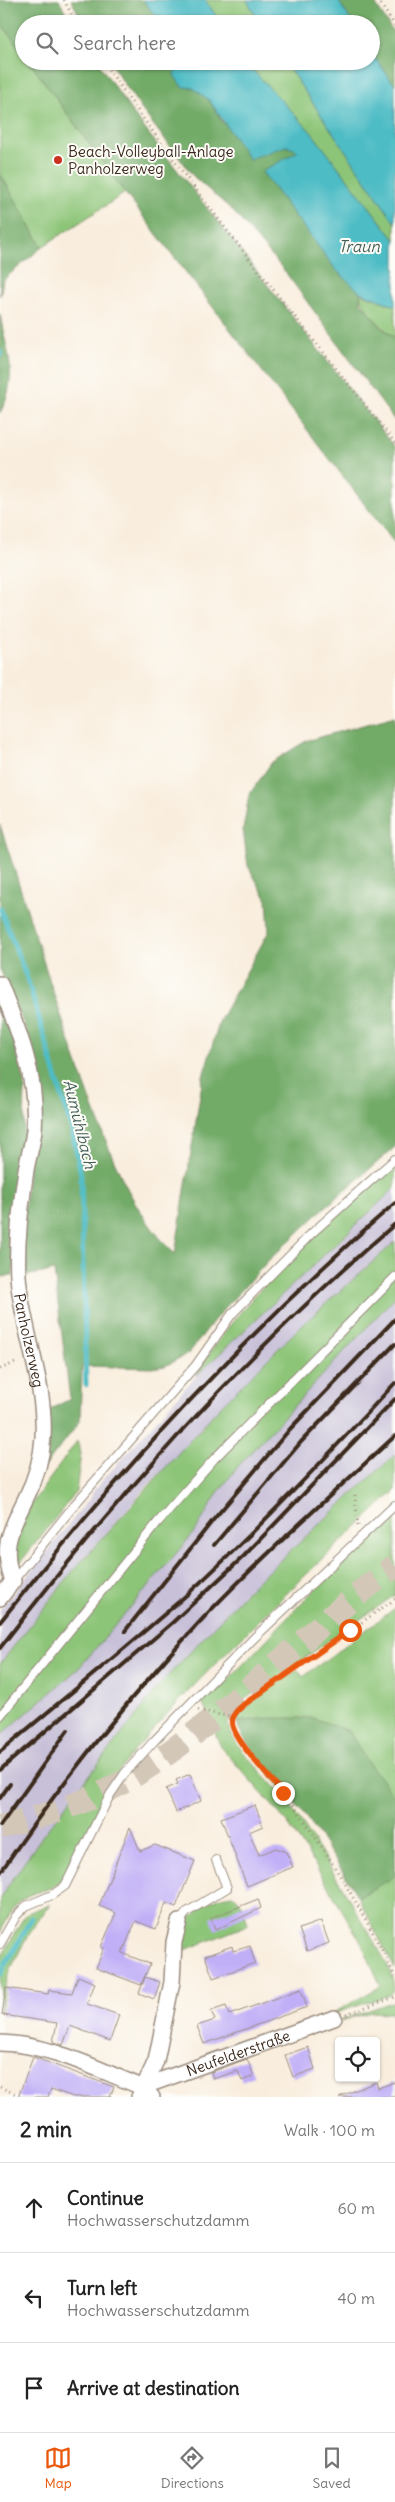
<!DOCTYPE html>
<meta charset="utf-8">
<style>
:root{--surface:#fff;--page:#f6f6f6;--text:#222;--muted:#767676;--line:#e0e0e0;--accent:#ea580c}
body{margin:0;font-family:Delius,sans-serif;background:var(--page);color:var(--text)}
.controls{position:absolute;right:15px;bottom:15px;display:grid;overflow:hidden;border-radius:5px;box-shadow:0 1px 4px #0004}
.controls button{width:45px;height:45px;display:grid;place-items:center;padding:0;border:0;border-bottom:1px solid var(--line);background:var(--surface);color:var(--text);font:25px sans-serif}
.stop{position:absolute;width:15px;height:15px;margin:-11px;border:4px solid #ea580c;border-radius:50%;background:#fff}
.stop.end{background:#ea580c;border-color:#fff;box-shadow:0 1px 5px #0008}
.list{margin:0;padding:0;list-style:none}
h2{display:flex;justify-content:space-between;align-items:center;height:65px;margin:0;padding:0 20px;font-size:21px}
h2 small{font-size:16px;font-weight:400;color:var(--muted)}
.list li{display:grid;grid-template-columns:32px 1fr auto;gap:15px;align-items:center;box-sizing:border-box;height:90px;padding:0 20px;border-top:1px solid var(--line)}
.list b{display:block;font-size:19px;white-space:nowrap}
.list p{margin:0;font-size:16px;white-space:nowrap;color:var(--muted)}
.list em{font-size:16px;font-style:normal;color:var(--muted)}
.icon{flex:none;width:28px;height:28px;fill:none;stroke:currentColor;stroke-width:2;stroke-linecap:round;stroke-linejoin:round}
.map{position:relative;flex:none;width:395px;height:2097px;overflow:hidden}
.search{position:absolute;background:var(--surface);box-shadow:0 1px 4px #0004;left:15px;right:15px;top:15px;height:55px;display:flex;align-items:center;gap:12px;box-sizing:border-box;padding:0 18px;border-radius:28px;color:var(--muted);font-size:19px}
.sheet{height:335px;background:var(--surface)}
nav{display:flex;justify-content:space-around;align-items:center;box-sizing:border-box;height:70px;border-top:1px solid var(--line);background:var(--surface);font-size:14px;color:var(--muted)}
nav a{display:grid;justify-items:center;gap:2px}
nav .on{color:var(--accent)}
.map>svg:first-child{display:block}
</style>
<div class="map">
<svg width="395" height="2097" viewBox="0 0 395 2097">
<rect width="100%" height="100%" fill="#fdfcf7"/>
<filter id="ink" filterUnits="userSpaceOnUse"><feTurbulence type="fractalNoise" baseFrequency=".02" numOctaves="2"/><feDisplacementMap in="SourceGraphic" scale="10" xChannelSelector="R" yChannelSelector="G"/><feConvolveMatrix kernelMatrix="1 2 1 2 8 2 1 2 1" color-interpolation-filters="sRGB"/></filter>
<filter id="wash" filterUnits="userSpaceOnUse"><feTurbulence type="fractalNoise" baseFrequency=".0096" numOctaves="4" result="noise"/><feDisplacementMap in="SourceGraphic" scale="20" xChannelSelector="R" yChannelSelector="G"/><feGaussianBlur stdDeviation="1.12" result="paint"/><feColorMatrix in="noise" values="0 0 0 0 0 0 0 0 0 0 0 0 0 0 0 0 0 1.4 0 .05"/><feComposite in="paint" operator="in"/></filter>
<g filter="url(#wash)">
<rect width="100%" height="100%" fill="#f9eede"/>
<g fill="#c7c0d8">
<path d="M 395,1188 L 395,1242 L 371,1263 L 149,1484 L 72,1572 L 0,1664 L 0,1610 L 91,1497 L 94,1490 L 196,1376 Z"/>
<path d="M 395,1297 L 395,1455 L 250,1588 L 164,1680 L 43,1835 L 0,1898 L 0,1736 L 16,1722 L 217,1494 L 240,1464 Z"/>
</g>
<g fill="#8dc578" stroke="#64784b">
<path d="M 205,0 L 247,0 L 260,24 L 222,24 Z"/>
<path d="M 0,22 L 24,54 L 24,61 L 29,61 L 125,193 L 42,247 L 0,173 Z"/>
<path d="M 244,61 L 284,61 L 395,223 L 395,240 L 311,132 Z"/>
<path d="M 360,293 L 395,306 L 395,338 C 381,326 363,311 360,293 Z"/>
<path d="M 395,1166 L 395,1188 L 196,1376 C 243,1292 323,1229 395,1166 Z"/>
<path d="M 395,1242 L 395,1297 L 240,1464 L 217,1494 L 196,1530 L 79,1668 L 0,1736 L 0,1664 L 72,1572 L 218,1409 L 301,1326 Z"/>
<path d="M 77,1441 L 81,1453 L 76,1492 L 19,1564 L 12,1556 L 20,1520 Z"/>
<path d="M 395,1455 L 395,1491 C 343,1539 292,1588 242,1637 C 200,1679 158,1721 121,1768 C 96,1802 87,1845 62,1878 C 50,1894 35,1889 23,1899 C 13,1907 6,1922 0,1933 L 0,1898 L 43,1835 L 164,1680 L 250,1588 Z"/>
<path d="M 395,1515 L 395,1595 L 241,1702 C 234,1709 225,1717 229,1728 C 235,1748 264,1773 278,1790 C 311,1834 339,1880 366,1928 C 376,1946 393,1968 394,1989 L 389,1995 L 330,2015 L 381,1986 L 361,1942 L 313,1861 L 286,1821 L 221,1747 L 202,1701 L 230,1678 L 311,1593 Z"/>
<path d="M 395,1608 L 395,1969 L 358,1897 L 370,1891 L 258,1719 L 237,1722 C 242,1703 281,1680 298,1670 L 303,1677 Z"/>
<path d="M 233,1895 C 243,1902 245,1913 248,1925 L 180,1952 C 177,1923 204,1897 233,1895 Z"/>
<path d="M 50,1904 C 26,1937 4,1971 0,2013 L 0,1960 L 23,1918 L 30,1912 Z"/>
<path d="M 395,2001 L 395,2021 L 392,2013 L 371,2012 L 326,2025 Z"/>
</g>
<g fill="#72aa68" stroke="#566a43">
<path d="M 0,0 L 59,0 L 72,24 L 24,24 L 24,54 L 0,22 Z"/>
<path d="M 71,0 L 143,0 L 162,24 L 84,24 Z"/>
<path d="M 338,0 L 373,0 L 395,35 L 395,85 L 371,53 L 371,24 L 353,24 Z"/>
<path d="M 29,61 L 97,61 L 134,115 L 395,447 L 395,544 L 125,193 Z"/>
<path d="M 109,61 L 178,61 L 193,88 L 209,100 L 223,123 L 299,151 L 262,172 L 336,270 L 360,292 L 361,303 L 382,328 L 395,338 L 395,421 L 283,269 L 232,210 L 194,177 L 142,110 Z"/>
<path d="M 0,173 L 42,247 L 3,280 L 0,296 Z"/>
<path d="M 0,314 C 6,353 20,374 0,413 Z"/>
<path d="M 395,716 L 395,1147 L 321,1211 L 268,1261 L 215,1319 L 189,1353 L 165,1366 L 152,1368 L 82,1366 L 80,1421 L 41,1472 L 47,1411 L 70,1399 L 54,1271 L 24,1276 L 22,1235 L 37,1078 L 26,1030 L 0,969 L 0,825 C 30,916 56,1007 89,1096 C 110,1153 131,1212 175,1254 L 203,1076 L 220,1020 L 269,931 L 267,900 L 248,866 L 243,830 L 249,795 L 272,762 L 306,741 Z"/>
<path d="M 0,1007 L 13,1038 L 25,1083 L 24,1130 L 19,1167 L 13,1276 L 0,1277 Z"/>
<path d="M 269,1718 L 313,1718 L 349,1731 L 366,1760 L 395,1797 L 395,1875 L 392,1878 L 358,1897 C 343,1871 326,1845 308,1820 C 293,1800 239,1741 237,1722 Z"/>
</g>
<g fill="#4ebcc5" stroke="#447372">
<path d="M 143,0 L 205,0 L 222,24 L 162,24 Z"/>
<path d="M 247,0 L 338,0 L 353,24 L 260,24 Z"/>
<path d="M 371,53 L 395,85 L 395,223 L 284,61 L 371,61 Z"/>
<path d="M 178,61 L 244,61 L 311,132 L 395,240 L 395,306 L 360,292 L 336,270 L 262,172 L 298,151 L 286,146 L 249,159 L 209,100 L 193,88 L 182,87 L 174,75 Z"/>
</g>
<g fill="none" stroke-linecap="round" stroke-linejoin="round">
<g stroke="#4ebcc5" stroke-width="5">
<path d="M 0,351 L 0,355"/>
<path d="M 0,908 L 28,981 L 72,1131 L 81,1175 L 86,1385"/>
<path d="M 0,1975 L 32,1918"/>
</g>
</g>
<g id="blocks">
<g fill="#c0aef7">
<path d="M 190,1774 L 201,1801 L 176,1812 L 166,1789 L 178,1784 L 176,1780 Z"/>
<path d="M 255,1805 L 263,1826 L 249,1832 L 259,1855 L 276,1848 L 286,1852 L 293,1867 L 247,1886 L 221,1818 Z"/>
<path d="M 130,1827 L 140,1851 L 155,1845 L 195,1861 L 176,1907 L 166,1903 L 156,1929 L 136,1921 L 122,1953 L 150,1964 L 141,1985 L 96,1968 L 104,1948 L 101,1947 L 116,1913 L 99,1906 Z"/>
<path d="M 258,1899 L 261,1908 L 215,1930 L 211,1918 Z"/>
<path d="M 321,1921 L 329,1943 L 307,1951 L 299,1929 Z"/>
<path d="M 232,1946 L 233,1951 L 250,1946 L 255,1963 L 213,1978 L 205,1956 Z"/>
<path d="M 78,1976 L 95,1983 L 87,2004 L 119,2015 L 110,2041 L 70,2026 L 63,2045 L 53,2042 L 57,2023 L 2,2015 L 6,1988 L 48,1994 L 49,1990 L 72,1993 Z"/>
<path d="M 145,1977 L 160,1982 L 154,1999 L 139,1993 Z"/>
<path d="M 301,1989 L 307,2007 L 204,2044 L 197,2026 L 215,2020 L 211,2011 L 226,2006 L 229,2015 Z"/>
<path d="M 308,2047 L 315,2069 L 293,2077 L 285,2055 Z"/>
<path d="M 33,2057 L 114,2087 L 110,2097 L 73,2097 L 51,2089 L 48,2097 L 18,2097 Z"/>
<path d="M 247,2059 L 254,2076 L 242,2081 L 238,2071 L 213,2079 L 211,2072 Z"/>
<path d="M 376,2082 L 378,2088 L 395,2082 L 395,2097 L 339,2097 Z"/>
</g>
</g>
</g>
<g filter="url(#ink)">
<use href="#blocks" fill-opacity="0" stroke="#9a8c7e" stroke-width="1"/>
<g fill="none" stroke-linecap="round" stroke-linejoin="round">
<path stroke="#d3c7b8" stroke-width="24" stroke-dasharray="24 12" stroke-linecap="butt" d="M 0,1827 C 41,1817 87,1803 125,1781 C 224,1723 302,1633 395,1566"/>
<defs>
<g id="service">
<path d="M 13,1581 L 76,1503 L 196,1365 L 232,1314 L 312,1233 L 395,1159"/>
<path d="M 0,1716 L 158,1522 L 214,1459 L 395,1277"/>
<path d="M 179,1922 L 187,1912 L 227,1888 L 216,1860"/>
<path d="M 0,1944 L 16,1916 L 26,1906 L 52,1895 L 65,1886 L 110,1795 L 125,1773 L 154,1741 L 254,1638 L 395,1505"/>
</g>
<g id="minor">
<path id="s1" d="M 0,984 C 19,1031 38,1078 34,1130 C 33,1143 28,1157 26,1170 C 21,1205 16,1241 18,1276 C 22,1330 46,1383 43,1437 C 42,1457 35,1480 26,1498 C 11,1529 0,1547 13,1581 L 0,1598"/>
<path d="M 0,2043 C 50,2044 96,2069 142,2087 L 152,2097"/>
<path id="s2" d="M 142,2087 L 334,2018"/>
<path d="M 139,2097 L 156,2061 L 172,1982 L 174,1942 L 179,1922"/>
</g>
</defs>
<use href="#service" stroke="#9a8c7e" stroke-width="10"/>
<use href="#minor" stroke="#9a8c7e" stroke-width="18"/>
<g stroke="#9a8c7e" stroke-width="3" stroke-dasharray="1 4" stroke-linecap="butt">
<path d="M 64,0 L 77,24"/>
<path d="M 378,0 L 395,26"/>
<path d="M 103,61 C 193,193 296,317 395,443"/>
<path d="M 0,1369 L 15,1363"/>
<path d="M 355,1495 L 358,1526"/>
<path d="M 395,1599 L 246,1703 C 238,1709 229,1717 233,1728 C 240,1748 279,1786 294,1806 C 332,1860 367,1917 395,1977"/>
<path d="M 198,1710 L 221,1715 L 234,1716"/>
<path d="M 346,2014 L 395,1997"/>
<path d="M 0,2087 L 16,2094"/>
</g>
<use href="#service" stroke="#fff" stroke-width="8"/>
<use href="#minor" stroke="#fff" stroke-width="15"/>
<g stroke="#3b2a1e" stroke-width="4">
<path d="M 214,1545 L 301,1442 L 395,1344"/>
<path d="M 0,1622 C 119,1471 249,1329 395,1203"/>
<path d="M 125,1631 L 214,1519 L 290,1429 L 395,1319"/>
<path d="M 0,1648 C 118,1495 248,1350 395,1224"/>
<path d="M 0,1752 C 64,1698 129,1646 191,1591 C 263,1525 329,1454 395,1383"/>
<path d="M 0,1770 L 172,1623 L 244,1556 L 395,1399"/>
<path d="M 0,1798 L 10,1784"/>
<path d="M 0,1826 L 68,1730"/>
<path d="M 0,1873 C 62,1781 131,1694 208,1613 C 268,1551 332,1494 395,1436"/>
</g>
</g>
</g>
<g fill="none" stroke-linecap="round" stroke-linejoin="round" filter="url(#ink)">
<path stroke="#ea580c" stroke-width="6" d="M 283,1793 C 272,1779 230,1737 232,1721 C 233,1713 240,1708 246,1703 L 350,1630"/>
</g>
<circle fill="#c8321e" stroke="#fdfcf7" stroke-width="2" cx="58" cy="160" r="5"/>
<g text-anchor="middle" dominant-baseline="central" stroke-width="4" stroke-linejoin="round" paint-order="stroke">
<g font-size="15" fill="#3b2a1e" stroke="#fdfcf7" text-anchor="start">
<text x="68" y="151">Beach-Volleyball-Anlage<tspan x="68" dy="17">Panholzerweg</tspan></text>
</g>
<g font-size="15" fill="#3b2a1e" stroke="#fdfcf7">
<text stroke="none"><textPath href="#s1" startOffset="364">Panholzerweg</textPath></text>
<text stroke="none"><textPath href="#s2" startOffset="102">Neufelderstraße</textPath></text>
</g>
<g font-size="16" font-style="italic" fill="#425d58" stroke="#fdfcf7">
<text x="359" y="246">Traun</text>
<text transform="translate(80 1124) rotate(76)">Aumühlbach</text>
</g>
</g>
</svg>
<div class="controls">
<button><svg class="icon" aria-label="locate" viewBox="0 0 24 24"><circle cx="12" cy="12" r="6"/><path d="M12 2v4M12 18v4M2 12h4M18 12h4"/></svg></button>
</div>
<div class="stop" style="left:350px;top:1630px"></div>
<div class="stop end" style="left:283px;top:1793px"></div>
<div class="search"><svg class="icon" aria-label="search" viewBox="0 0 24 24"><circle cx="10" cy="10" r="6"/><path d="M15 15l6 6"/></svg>Search here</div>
</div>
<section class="sheet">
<h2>2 min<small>Walk · 100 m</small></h2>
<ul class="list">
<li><svg class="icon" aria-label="ahead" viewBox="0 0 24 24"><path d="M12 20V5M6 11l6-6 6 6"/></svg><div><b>Continue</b><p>Hochwasserschutzdamm</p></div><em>60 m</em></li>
<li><svg class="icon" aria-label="left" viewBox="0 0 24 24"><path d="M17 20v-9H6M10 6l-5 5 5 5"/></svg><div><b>Turn left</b><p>Hochwasserschutzdamm</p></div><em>40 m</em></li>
<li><svg class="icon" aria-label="arrive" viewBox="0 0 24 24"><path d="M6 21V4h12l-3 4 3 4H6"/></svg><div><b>Arrive at destination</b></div></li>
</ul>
</section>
<nav>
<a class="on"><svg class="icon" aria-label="map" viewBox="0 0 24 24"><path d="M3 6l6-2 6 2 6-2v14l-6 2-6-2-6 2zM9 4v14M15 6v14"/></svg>Map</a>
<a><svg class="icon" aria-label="directions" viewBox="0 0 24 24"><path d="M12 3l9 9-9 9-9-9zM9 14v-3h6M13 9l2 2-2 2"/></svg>Directions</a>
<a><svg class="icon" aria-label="saved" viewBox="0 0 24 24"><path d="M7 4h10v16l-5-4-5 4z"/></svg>Saved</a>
</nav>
